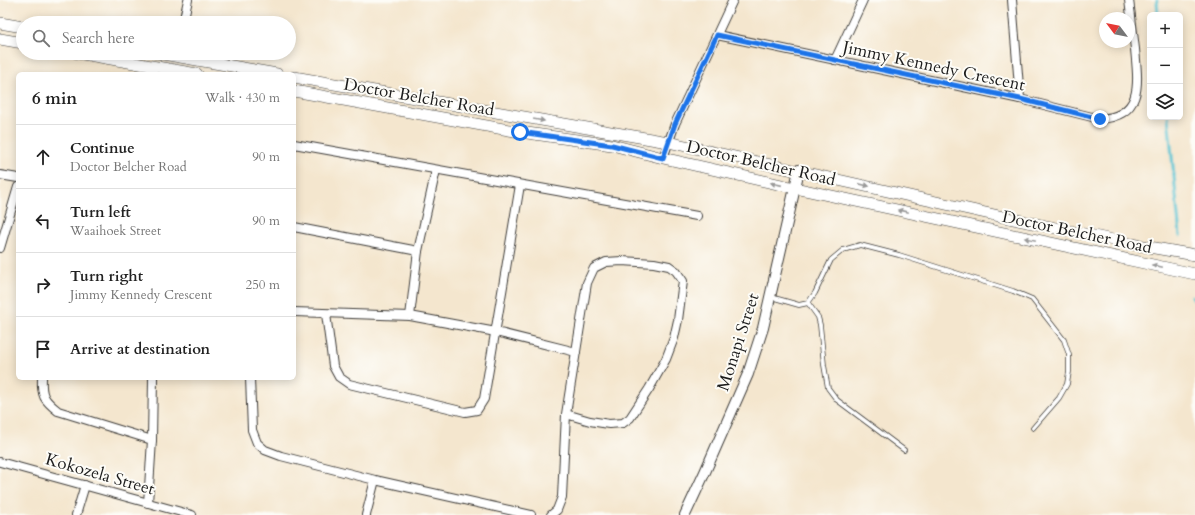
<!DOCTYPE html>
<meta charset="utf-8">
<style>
:root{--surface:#fff;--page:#f6f6f6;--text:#222;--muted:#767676;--line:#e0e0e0}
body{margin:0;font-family:Cardo,serif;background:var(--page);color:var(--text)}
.controls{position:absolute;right:12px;top:12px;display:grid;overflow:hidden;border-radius:6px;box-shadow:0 2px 10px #0003}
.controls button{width:36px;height:36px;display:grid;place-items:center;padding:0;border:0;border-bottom:1px solid var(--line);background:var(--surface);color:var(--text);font:20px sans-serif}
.compass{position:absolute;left:1099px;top:12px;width:36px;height:36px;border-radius:50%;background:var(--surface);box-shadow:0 2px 10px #0003;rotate:302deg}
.stop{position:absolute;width:12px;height:12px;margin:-9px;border:3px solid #1a73e8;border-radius:50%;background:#fff}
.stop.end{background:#1a73e8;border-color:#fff;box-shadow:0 1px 4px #0008}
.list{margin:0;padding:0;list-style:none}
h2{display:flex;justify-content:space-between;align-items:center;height:52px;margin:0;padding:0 16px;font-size:17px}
h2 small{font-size:13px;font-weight:400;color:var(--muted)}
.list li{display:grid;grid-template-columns:26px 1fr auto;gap:12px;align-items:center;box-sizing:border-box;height:64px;padding:0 16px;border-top:1px solid var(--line)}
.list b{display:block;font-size:15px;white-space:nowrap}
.list p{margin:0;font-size:13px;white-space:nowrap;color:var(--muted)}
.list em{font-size:13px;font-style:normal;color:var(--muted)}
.icon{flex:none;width:22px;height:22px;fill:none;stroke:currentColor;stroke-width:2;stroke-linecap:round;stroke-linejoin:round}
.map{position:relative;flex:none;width:1195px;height:515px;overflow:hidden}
.search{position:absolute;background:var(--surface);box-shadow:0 2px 10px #0003;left:16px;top:16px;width:280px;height:44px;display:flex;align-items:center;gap:10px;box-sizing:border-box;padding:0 14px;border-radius:22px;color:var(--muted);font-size:15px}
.panel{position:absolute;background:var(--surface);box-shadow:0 2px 10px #0003;left:16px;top:72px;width:280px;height:308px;border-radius:6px}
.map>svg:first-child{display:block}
</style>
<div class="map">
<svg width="1195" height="515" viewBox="0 0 1195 515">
<rect width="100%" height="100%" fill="#fdfcf7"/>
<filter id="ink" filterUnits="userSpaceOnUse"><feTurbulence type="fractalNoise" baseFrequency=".025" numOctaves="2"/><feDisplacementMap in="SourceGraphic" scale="8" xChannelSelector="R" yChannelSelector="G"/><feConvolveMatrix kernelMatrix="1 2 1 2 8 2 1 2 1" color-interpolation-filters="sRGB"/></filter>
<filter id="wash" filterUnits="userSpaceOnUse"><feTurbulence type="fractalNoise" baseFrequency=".012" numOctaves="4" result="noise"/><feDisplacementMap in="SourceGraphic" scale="16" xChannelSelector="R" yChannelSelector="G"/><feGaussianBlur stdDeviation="0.9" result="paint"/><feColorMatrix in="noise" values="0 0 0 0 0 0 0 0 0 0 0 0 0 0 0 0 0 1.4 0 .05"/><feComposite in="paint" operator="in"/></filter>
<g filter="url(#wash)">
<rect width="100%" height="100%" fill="#f4e6ce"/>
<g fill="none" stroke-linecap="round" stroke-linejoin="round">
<g stroke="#59c4d3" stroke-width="3">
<path d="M 1157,0 L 1158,15"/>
<path d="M 1168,117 L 1180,236"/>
<path d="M 1192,296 L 1195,301"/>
</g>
</g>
</g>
<g filter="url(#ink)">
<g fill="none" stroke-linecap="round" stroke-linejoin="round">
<defs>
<g id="service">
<path d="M 771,297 L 799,305 L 808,303 L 815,293 L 831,260 L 843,250 L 860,245 L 899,255 L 1013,291 L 1032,299 L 1064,340 L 1069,355 L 1069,372 L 1067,384 L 1059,398 L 1033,428"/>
<path d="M 808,303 L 818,317 L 820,325 L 824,365 L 828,388 L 837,400 L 904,450"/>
</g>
<g id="minor">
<path d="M 1012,0 L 1020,99"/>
<path d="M 183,23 L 188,0"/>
<path d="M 717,35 L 1020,99 L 1100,119 C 1144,116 1138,82 1135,49 C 1133,33 1131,16 1129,0"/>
<path d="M 835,60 L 863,0"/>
<path d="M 294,144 L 697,216"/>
<path d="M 663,158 L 675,124 L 733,0"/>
<path d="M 0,175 L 18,178"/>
<path d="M 294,227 L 418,251"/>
<path d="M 0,248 L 18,187"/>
<path d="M 294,312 L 410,316 L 496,332 L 576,352"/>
<path d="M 326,314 L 333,366 L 339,377 L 349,384 L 465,412 L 477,410 L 484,399 L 520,185"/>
<path d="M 410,316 L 418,251 L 436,170"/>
<path d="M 42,378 C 41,396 44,400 58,411 L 152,440"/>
<path d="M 250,378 L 252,430 L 257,443 L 265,450 L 281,456 L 375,480 L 531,515"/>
<path d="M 0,462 L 192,515"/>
<path d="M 148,503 L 152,440 L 153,378"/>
<path d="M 76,515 L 85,485"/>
<path d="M 366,515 L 375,480"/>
<path d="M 551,515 L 557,510 L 562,497 L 566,414 L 587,283 L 594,268 L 606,262 L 622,261 L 654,263 L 669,266 L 676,271 L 683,281 L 678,320 L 674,338 L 666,359 L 649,389 L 630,418 L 623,423 L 609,424 L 590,421 L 566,414"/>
</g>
<path id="tertiary" d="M 685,515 L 705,472 L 748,374 L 763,328 L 799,170"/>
<g id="secondary">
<path d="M 0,23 L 23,27"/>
<path d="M 0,39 L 23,43"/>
<path d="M 77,53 L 197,74"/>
<path d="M 157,53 L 277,74"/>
<path d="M 294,77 L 668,142 L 1008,218 L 1132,244 L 1195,255"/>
<path d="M 294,91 L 520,132 L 612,145 L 663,158 L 795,188 L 1195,274"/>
</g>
</defs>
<use href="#service" stroke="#3c3a37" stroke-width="5.5"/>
<use href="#minor" stroke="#3c3a37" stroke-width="10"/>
<use href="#tertiary" stroke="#3c3a37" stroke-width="12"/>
<use href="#secondary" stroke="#3c3a37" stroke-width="12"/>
<use href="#service" stroke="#fff" stroke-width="4"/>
<use href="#minor" stroke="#fff" stroke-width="8"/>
<use href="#tertiary" stroke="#fff" stroke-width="10"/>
<use href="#secondary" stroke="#fff" stroke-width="11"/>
</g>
<defs><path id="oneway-solid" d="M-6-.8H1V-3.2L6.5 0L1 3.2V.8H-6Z"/></defs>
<g fill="#999">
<use href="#oneway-solid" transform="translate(539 120) rotate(10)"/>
<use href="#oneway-solid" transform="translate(776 184) rotate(-167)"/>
<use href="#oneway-solid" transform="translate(864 185) rotate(13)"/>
<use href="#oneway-solid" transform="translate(903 211) rotate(-168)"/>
<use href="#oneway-solid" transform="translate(1030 239) rotate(-168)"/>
<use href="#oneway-solid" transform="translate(1157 266) rotate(-168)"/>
</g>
</g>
<g fill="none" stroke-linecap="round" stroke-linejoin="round" filter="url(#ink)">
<path stroke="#1a73e8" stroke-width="5" d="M 520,132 L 612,145 L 663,158 L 675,124 L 717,35 L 1020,99 L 1100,119"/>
</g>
<g text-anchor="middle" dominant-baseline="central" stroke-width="4" stroke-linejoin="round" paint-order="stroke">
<g font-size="17" fill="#1c1c1c" stroke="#fdfcf7">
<text transform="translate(934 66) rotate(12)">Jimmy Kennedy Crescent</text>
<text transform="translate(419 97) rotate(10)">Doctor Belcher Road</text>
<text transform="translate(761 163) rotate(13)">Doctor Belcher Road</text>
<text transform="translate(1077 232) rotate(12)">Doctor Belcher Road</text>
<text transform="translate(738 342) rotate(-72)">Monapi Street</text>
<text transform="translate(100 474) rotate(16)">Kokozela Street</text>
</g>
</g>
</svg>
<div class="controls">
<button>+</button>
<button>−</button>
<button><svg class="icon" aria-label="layers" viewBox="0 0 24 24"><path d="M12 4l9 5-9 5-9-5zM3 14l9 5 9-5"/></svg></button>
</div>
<svg class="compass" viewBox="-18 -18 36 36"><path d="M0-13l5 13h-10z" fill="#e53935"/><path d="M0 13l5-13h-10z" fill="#767676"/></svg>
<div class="stop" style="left:520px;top:132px"></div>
<div class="stop end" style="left:1100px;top:119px"></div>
<div class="search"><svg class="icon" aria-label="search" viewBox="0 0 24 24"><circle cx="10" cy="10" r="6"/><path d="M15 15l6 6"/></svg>Search here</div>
<section class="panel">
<h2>6 min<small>Walk · 430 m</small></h2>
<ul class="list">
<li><svg class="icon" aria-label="ahead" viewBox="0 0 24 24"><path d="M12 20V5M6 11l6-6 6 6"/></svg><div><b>Continue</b><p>Doctor Belcher Road</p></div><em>90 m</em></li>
<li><svg class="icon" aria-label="left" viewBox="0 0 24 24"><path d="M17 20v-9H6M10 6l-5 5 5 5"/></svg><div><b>Turn left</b><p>Waaihoek Street</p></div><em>90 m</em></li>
<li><svg class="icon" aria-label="right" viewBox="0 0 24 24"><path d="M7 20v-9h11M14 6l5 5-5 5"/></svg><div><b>Turn right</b><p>Jimmy Kennedy Crescent</p></div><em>250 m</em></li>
<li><svg class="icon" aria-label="arrive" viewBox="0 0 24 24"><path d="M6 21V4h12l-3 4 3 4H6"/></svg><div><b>Arrive at destination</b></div></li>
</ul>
</section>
</div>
